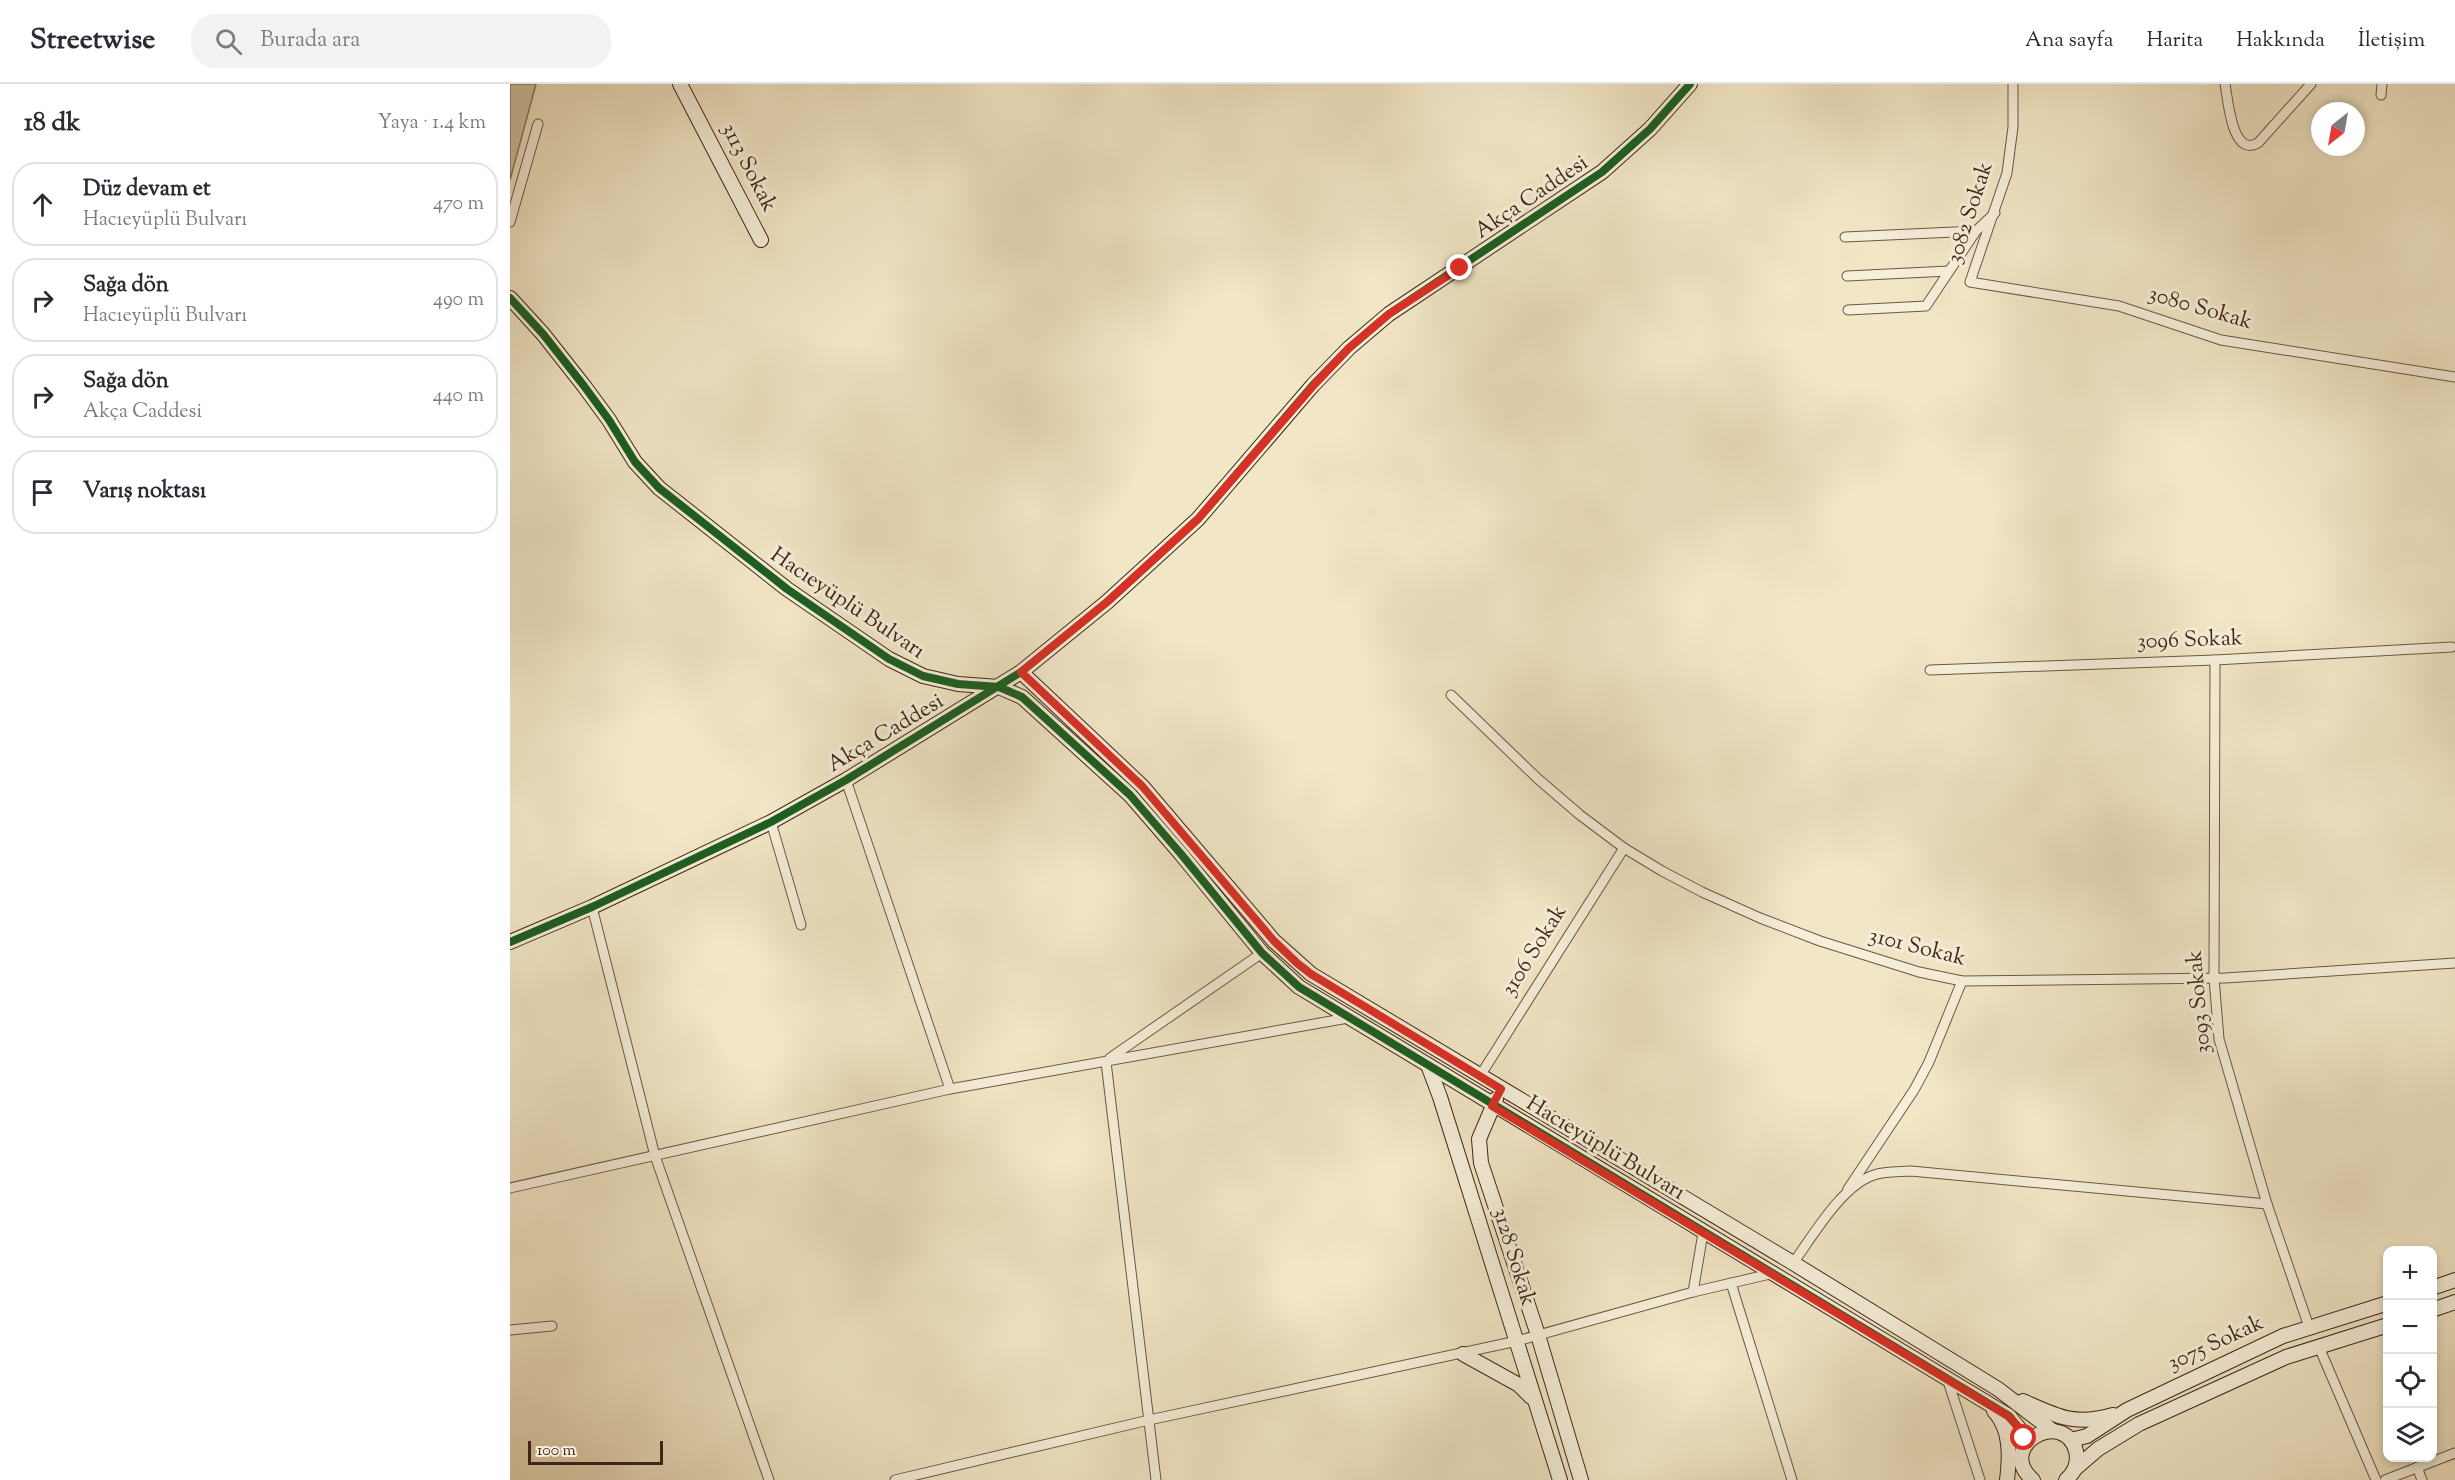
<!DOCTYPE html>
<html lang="tr">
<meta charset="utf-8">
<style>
:root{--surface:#fff;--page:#f2f2f3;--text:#2b2b33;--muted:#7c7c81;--line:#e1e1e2}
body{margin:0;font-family:"Sorts Mill Goudy",serif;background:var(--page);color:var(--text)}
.controls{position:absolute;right:18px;bottom:18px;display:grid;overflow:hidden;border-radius:12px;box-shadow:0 3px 9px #0003}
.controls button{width:54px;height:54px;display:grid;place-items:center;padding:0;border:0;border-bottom:2px solid var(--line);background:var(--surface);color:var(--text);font:30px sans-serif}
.compass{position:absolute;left:1801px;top:18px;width:54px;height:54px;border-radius:50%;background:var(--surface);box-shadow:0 3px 9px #0003;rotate:211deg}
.scale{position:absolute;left:18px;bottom:15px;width:135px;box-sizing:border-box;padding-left:6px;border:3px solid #3f2717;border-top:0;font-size:16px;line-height:21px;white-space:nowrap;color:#3f2717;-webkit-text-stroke:4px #f6efda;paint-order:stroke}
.stop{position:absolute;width:18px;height:18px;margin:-14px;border:4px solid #d93025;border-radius:50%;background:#fff}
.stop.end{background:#d93025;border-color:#fff;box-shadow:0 2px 6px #0008}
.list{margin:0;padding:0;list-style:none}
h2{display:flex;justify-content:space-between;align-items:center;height:78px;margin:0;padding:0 24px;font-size:26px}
h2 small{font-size:20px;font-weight:400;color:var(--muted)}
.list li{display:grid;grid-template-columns:39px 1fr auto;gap:18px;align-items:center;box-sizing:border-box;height:84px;margin:0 12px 12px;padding:0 12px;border:2px solid var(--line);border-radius:24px}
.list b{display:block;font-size:22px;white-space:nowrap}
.list p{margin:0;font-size:20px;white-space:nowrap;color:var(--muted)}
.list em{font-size:20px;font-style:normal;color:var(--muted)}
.icon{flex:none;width:33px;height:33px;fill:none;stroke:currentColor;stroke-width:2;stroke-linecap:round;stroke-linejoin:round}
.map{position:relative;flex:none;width:1945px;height:1396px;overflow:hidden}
header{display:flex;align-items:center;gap:36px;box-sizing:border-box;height:84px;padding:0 30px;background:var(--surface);border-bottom:2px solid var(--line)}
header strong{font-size:28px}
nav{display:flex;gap:33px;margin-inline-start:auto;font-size:21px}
.search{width:420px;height:54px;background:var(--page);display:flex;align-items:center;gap:15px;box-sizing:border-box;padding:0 21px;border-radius:24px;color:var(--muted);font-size:22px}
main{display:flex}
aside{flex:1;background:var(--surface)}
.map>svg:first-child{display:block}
</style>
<header>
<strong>Streetwise</strong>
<div class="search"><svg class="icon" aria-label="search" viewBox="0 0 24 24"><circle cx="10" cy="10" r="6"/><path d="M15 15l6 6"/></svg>Burada ara</div>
<nav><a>Ana sayfa</a><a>Harita</a><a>Hakkında</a><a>İletişim</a></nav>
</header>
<main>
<aside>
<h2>18 dk<small>Yaya · 1.4 km</small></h2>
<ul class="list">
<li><svg class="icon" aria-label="ahead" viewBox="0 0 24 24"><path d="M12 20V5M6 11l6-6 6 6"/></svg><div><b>Düz devam et</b><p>Hacıeyüplü Bulvarı</p></div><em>470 m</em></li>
<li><svg class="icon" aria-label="right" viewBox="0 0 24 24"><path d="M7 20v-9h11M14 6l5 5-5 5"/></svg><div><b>Sağa dön</b><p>Hacıeyüplü Bulvarı</p></div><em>490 m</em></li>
<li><svg class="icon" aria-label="right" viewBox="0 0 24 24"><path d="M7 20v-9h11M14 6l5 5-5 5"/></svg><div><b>Sağa dön</b><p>Akça Caddesi</p></div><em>440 m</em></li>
<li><svg class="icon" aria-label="arrive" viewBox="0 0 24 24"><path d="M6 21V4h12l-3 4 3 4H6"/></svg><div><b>Varış noktası</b></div></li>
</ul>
</aside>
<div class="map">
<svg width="1945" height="1396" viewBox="0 0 1945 1396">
<rect width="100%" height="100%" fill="#f1e6c6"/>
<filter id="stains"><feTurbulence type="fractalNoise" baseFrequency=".00333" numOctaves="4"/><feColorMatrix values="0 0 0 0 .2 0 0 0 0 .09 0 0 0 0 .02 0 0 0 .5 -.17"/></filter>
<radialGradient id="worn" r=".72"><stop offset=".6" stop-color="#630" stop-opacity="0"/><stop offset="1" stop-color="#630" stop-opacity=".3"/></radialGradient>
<path fill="#d3c6a8" stroke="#897660" stroke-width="1.5" d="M 0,0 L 26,0 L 0,96 Z"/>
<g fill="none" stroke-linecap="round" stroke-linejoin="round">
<defs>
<g id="street">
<path d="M 1503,0 L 1503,43 L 1497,89 L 1460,198 L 1609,222 L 1711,256 L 1945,293"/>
<path d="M 1715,0 C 1718,16 1722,74 1748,59 L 1801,0"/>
<path d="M 1871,11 L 1872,0"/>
<path d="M 0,138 L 28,40"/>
<path d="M 1335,153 L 1466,147 L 1485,129"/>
<path d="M 1337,192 L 1439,187"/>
<path d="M 1338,226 L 1416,222 L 1466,147"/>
<path d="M 1705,576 L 1704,894 L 1709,955 L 1757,1120 L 1799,1243"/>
<path d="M 1420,586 L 1705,576 L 1942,563"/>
<path d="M 941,611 L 1027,694 L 1070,731 L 1114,764 L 1152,787 L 1192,808 L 1250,834 L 1310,857 L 1409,888 L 1452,897 L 1715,894 L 1945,879"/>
<path d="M 336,696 L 440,1005"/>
<path d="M 261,738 L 291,841"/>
<path d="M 82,823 L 145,1072 L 259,1396"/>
<path d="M 600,974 L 752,869"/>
<path d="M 596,978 L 646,1396"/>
<path d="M 970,992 L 1114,764"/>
<path d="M 0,1104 L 440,1005 L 838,934"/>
<path d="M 1338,1105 L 1404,1006 L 1419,978 L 1452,897"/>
<path d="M 1283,1179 C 1303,1152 1332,1101 1364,1091 C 1376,1087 1389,1088 1401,1087 L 1757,1120"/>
<path d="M 1221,1199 L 1282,1396"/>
<path d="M 1183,1208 L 1193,1149"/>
<path d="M 0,1246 L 42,1242"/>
<path d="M 1809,1263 L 1866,1396"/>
<path d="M 1438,1297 L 1470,1396"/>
<path d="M 1907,1383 L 1912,1396"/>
<path d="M 385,1396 L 639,1336 L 1007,1257 L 1183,1208 L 1260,1190"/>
<path d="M 1875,1396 L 1945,1369"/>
</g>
<g id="secondary">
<path d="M 170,0 L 251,156"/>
<path d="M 0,214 L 33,250 L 74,302 L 99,336 L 125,378 L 149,404 L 277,505 L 379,575 L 413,592 L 448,600 L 489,603 L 512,613 L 620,711 L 671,770 L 752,869 L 789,903 L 1499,1332 L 1508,1343 L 1515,1361"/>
<path d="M 511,588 L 632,702 L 764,857 L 801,890 L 1283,1179 L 1488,1305 L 1543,1347"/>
<path d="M 0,858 L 82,823 L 261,738 L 336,696 L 511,588 L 597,518 L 688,435 L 803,301 L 839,264 L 879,230 L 1092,88 L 1140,45 L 1180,0"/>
<path d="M 918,981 L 930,1013 L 1050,1396"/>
<path d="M 986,1015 L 969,1055 L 971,1079 L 1028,1251 L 1071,1396"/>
<path d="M 1922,1204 L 1945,1196"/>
<path d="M 1922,1226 L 1945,1218"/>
<path d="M 953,1270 L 1009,1301 L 1021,1313"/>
<path d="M 1513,1317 C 1548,1333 1565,1342 1603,1331"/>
<path d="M 1484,1327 C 1501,1345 1500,1372 1497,1396"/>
<path d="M 1561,1356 L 1577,1352 L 1617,1326 L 1773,1252 L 1878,1219"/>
<path d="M 1566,1384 L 1588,1365 L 1629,1340 L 1776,1273 L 1878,1241"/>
<path d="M 1523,1396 C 1484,1362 1554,1323 1566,1367 C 1569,1379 1565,1388 1556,1396"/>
</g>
</defs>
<use href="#street" stroke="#6c5743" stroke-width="11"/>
<use href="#secondary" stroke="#3f2717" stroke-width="16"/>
<use href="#street" stroke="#f6efda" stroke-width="9"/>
<use href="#secondary" stroke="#f6efda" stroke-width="14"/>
<defs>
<g id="cycleway">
<path d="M 0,214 L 33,250 L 74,302 L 99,336 L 125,378 L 149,404 L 277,505 L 379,575 L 413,592 L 448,600 L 489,603 L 512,613 L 620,711 L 671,770 L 752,869 L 789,903 L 1499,1332 L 1508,1343 L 1515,1361"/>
<path d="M 0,858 L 82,823 L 261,738 L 336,696 L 511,588 L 597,518 L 688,435 L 803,301 L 839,264 L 879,230 L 1092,88 L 1140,45 L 1180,0"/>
</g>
</defs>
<use href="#cycleway" stroke="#f6efda" stroke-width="11"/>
<use href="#cycleway" stroke="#1b5e20" stroke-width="8"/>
</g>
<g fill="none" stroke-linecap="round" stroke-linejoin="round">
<path stroke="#d93025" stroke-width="8" d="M 950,184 L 879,230 L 839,264 L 804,301 L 688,435 L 597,518 L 511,588 L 632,702 L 764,857 L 787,879 L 801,890 L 991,1005 L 982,1022 L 1498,1332 L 1508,1343 L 1514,1354"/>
</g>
<g text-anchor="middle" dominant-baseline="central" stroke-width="6" stroke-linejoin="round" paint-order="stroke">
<g font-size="22" fill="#3f2717" stroke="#f6efda">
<text transform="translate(238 84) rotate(63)">3113 Sokak</text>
<text transform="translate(1022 114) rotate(-34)">Akça Caddesi</text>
<text transform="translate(1461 129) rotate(-72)">3082 Sokak</text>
<text transform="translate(1690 225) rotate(16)">3080 Sokak</text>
<text transform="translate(337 520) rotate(34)">Hacıeyüplü Bulvarı</text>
<text transform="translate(1680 557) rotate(-2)">3096 Sokak</text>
<text transform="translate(376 650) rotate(-31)">Akça Caddesi</text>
<text transform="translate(1407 864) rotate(14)">3101 Sokak</text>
<text transform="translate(1025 867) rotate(-58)">3106 Sokak</text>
<text transform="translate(1690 918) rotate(-95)">3093 Sokak</text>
<text transform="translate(1095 1065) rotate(31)">Hacıeyüplü Bulvarı</text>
<text transform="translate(1003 1173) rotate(73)">3128 Sokak</text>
<text transform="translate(1706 1260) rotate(-25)">3075 Sokak</text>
</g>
</g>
<rect width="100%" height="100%" filter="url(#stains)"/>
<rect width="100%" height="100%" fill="url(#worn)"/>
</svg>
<div class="controls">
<button>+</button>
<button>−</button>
<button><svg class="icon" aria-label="locate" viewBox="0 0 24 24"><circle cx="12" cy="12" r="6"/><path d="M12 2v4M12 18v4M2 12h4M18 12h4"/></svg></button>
<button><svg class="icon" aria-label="layers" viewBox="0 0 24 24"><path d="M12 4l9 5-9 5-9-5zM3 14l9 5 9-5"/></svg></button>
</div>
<svg class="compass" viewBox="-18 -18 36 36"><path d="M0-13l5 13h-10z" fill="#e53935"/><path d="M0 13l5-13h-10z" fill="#7c7c81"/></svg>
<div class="scale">100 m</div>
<div class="stop" style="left:1514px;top:1354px"></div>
<div class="stop end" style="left:950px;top:184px"></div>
</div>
</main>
